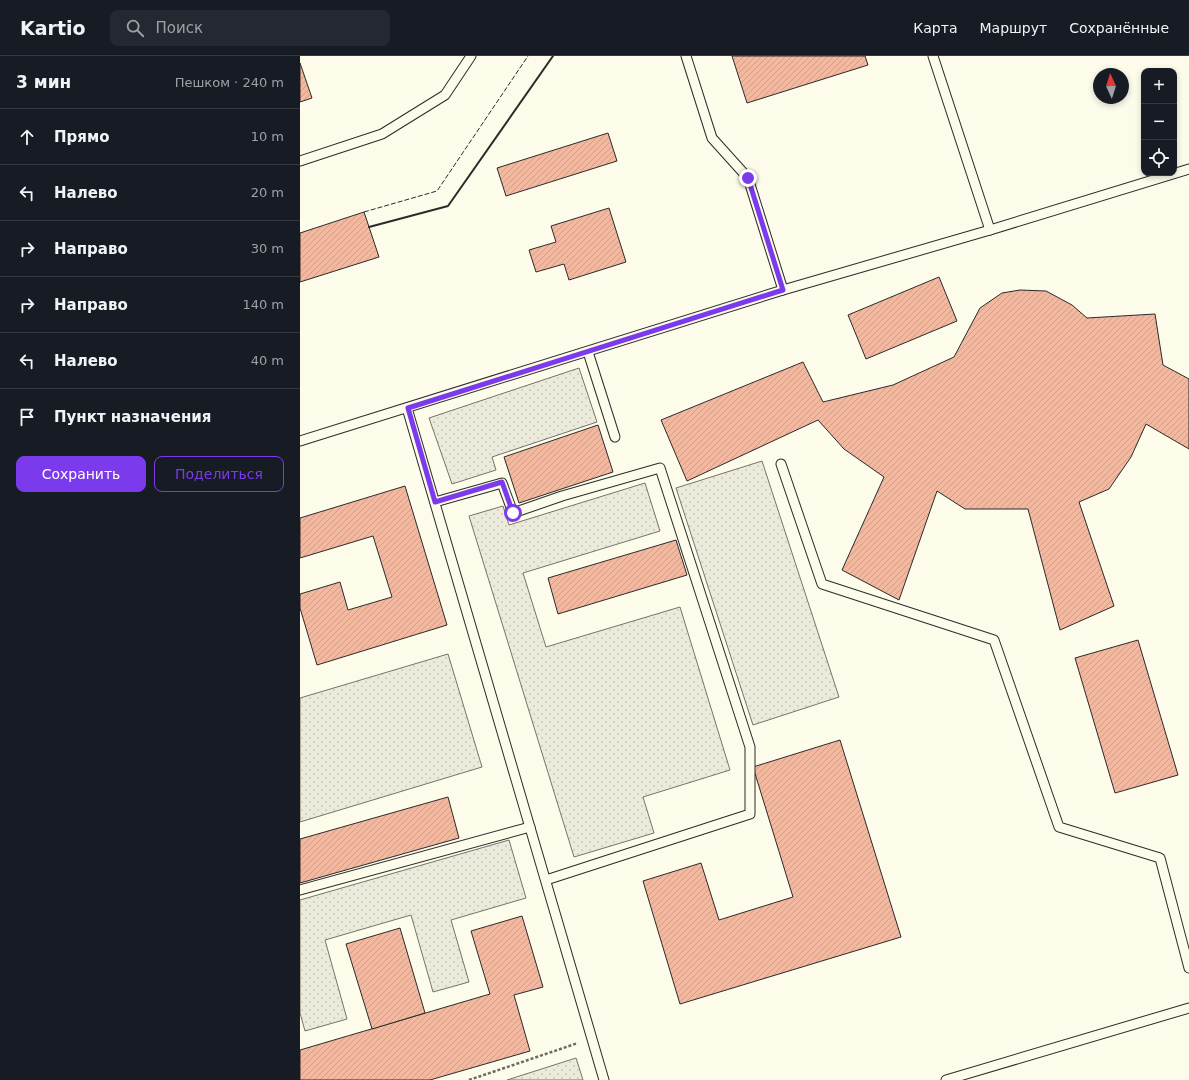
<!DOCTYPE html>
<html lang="ru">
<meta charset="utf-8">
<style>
:root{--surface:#171b24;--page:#242831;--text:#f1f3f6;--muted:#9ea1a6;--line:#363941;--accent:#7c3aed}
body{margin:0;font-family:"DejaVu Sans",sans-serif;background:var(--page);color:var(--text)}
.controls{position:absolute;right:12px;top:12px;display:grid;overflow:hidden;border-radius:8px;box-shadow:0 2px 6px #0003}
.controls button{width:36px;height:36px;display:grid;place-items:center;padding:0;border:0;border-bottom:1px solid var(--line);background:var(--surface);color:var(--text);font:20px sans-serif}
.compass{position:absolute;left:793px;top:12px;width:36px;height:36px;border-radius:50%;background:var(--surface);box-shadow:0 2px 6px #0003;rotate:356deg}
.stop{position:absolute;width:12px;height:12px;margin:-9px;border:3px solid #7c3aed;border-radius:50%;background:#fff}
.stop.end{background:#7c3aed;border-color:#fff;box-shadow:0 1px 4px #0008}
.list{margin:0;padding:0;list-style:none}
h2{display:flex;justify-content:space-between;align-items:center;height:52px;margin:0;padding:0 16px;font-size:17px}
h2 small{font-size:13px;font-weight:400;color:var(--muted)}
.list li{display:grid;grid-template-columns:26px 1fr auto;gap:12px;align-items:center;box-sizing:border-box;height:56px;padding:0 16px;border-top:1px solid var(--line)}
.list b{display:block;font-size:15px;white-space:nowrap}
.list em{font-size:13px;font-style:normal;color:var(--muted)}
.actions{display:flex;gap:8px;padding:12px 16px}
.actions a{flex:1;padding:9px 0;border:1px solid var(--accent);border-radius:8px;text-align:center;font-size:14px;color:var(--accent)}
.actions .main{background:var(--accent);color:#fff}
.icon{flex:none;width:22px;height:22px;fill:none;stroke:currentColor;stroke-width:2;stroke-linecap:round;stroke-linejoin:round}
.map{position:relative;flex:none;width:889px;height:1024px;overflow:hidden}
header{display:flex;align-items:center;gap:24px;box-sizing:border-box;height:56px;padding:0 20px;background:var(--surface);border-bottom:1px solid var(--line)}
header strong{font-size:19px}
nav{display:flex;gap:22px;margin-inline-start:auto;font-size:14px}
.search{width:280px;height:36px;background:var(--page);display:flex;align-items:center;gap:10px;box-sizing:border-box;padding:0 14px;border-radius:8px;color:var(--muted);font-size:15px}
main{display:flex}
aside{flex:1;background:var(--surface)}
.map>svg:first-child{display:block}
</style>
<header>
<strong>Kartio</strong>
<div class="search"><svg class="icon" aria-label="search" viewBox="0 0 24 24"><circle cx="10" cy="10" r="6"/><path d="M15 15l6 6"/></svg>Поиск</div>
<nav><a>Карта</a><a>Маршрут</a><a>Сохранённые</a></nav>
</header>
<main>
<aside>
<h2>3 мин<small>Пешком · 240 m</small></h2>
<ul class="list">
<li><svg class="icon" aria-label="ahead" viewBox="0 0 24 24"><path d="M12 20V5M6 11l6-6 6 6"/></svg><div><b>Прямо</b></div><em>10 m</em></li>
<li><svg class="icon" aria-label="left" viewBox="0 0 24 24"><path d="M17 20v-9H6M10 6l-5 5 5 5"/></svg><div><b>Налево</b></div><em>20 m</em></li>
<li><svg class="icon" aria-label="right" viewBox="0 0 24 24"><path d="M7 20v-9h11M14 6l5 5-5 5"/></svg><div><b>Направо</b></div><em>30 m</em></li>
<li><svg class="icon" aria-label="right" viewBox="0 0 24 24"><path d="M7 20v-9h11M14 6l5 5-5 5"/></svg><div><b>Направо</b></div><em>140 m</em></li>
<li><svg class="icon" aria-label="left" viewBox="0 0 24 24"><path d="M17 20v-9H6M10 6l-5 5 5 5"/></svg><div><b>Налево</b></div><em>40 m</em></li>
<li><svg class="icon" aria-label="arrive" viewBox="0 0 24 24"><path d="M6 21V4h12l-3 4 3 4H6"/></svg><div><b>Пункт назначения</b></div></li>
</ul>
<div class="actions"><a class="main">Сохранить</a><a>Поделиться</a></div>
</aside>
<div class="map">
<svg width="889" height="1024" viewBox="0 0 889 1024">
<defs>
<pattern id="grass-dots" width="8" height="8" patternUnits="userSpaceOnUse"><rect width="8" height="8" fill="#ecebdb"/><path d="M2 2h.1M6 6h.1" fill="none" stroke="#cbcabc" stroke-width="1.8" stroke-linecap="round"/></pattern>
<pattern id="building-hatch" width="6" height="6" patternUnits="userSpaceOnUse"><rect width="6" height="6" fill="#f2b8a0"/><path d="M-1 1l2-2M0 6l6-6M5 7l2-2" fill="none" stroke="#d09e8a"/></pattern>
</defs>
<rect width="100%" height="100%" fill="#fdfbea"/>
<g fill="url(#grass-dots)" stroke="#74746e">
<path d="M 279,312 L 297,366 L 192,401 L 196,414 L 152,428 L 129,362 Z"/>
<path d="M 462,405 L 539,641 L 453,669 L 376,432 Z"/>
<path d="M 345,427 L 360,475 L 223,517 L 246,591 L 380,551 L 430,714 L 343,741 L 354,777 L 274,801 L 169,460 L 203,450 L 209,469 Z"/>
<path d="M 148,598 L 182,711 L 0,766 L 0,642 Z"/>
<path d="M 209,784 L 226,842 L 151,864 L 169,926 L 133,936 L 111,859 L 25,884 L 47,963 L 5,975 L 0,957 L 0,844 Z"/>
<path d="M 276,1002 L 283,1024 L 207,1024 Z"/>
</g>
<g fill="url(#building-hatch)" stroke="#2b2b2b">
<path d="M 432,0 L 565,0 L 568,9 L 447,47 Z"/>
<path d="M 0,7 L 12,42 L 0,46 Z"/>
<path d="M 308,77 L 317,105 L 206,140 L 197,112 Z"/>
<path d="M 309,152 L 326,206 L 269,224 L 264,208 L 236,216 L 229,194 L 256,186 L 251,170 Z"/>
<path d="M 64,156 L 79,201 L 0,226 L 0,177 Z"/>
<path d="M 639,221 L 657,265 L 566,303 L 548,259 Z"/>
<path d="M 720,234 L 746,235 L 772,249 L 787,262 L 855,258 L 863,309 L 889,323 L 889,393 L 846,368 L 831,401 L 809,433 L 779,446 L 814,550 L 760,574 L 728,453 L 665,453 L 637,435 L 599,544 L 542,514 L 584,421 L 544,393 L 518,364 L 387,425 L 361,364 L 503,306 L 523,346 L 593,329 L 654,301 L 680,252 L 702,237 Z"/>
<path d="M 298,369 L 313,416 L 219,447 L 204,401 Z"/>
<path d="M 105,430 L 147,569 L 17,609 L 0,552 L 0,538 L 40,526 L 48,554 L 92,541 L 73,480 L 0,502 L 0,462 Z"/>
<path d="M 376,484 L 387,519 L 258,558 L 248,522 Z"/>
<path d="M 838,584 L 878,719 L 815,737 L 775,602 Z"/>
<path d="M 540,684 L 601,881 L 380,948 L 343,825 L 401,807 L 419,864 L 493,841 L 453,711 Z"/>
<path d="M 148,741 L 159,782 L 0,827 L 0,783 Z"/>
<path d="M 222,860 L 243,931 L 214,939 L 230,995 L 130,1024 L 0,1024 L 0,994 L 190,938 L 171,875 Z"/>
<path d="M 100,872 L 125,957 L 72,973 L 46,888 Z"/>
</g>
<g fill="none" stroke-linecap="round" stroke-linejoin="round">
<defs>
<g id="lane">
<path d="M 386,0 L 412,82 L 448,122 L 483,234"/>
<path d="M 633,0 L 690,174 L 889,113"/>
<path d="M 0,105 L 82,78 L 145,39 L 171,0"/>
<path d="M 288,296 L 315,381"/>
<path d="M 107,352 L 304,1024"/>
<path d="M 0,385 L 483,234 L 690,174"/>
<path d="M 481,408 L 522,528 L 694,584 L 759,771 L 860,802 L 889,912"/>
<path d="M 135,446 L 202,427 L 213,457 L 262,440 L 360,412 L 450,691 L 450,758 L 246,824"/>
<path d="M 0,834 L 230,771"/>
<path d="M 646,1024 L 889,952"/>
</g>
</defs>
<use href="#lane" stroke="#2b2b2b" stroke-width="11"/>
<path stroke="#6a6964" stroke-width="2.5" stroke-dasharray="3 2" stroke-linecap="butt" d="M 169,1024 L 278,987"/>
<use href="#lane" stroke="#fdfbea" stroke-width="9"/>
<path stroke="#2b2b2b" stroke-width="1" stroke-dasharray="5 2" stroke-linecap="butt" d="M 64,156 L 137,135 L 228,0"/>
<path stroke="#2b2b2b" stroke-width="2" d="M 69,171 L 148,150 L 253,0"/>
</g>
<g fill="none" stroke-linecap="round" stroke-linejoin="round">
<path stroke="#7c3aed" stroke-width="5" d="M 213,457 L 202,426 L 135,446 L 108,352 L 483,234 L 448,122"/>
</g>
</svg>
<div class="controls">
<button>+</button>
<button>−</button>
<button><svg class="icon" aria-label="locate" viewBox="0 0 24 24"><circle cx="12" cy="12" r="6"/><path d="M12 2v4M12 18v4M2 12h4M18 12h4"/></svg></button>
</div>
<svg class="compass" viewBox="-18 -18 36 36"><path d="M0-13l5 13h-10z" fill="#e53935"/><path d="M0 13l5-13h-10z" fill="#9ea1a6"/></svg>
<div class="stop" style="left:213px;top:457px"></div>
<div class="stop end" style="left:448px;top:122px"></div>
</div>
</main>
